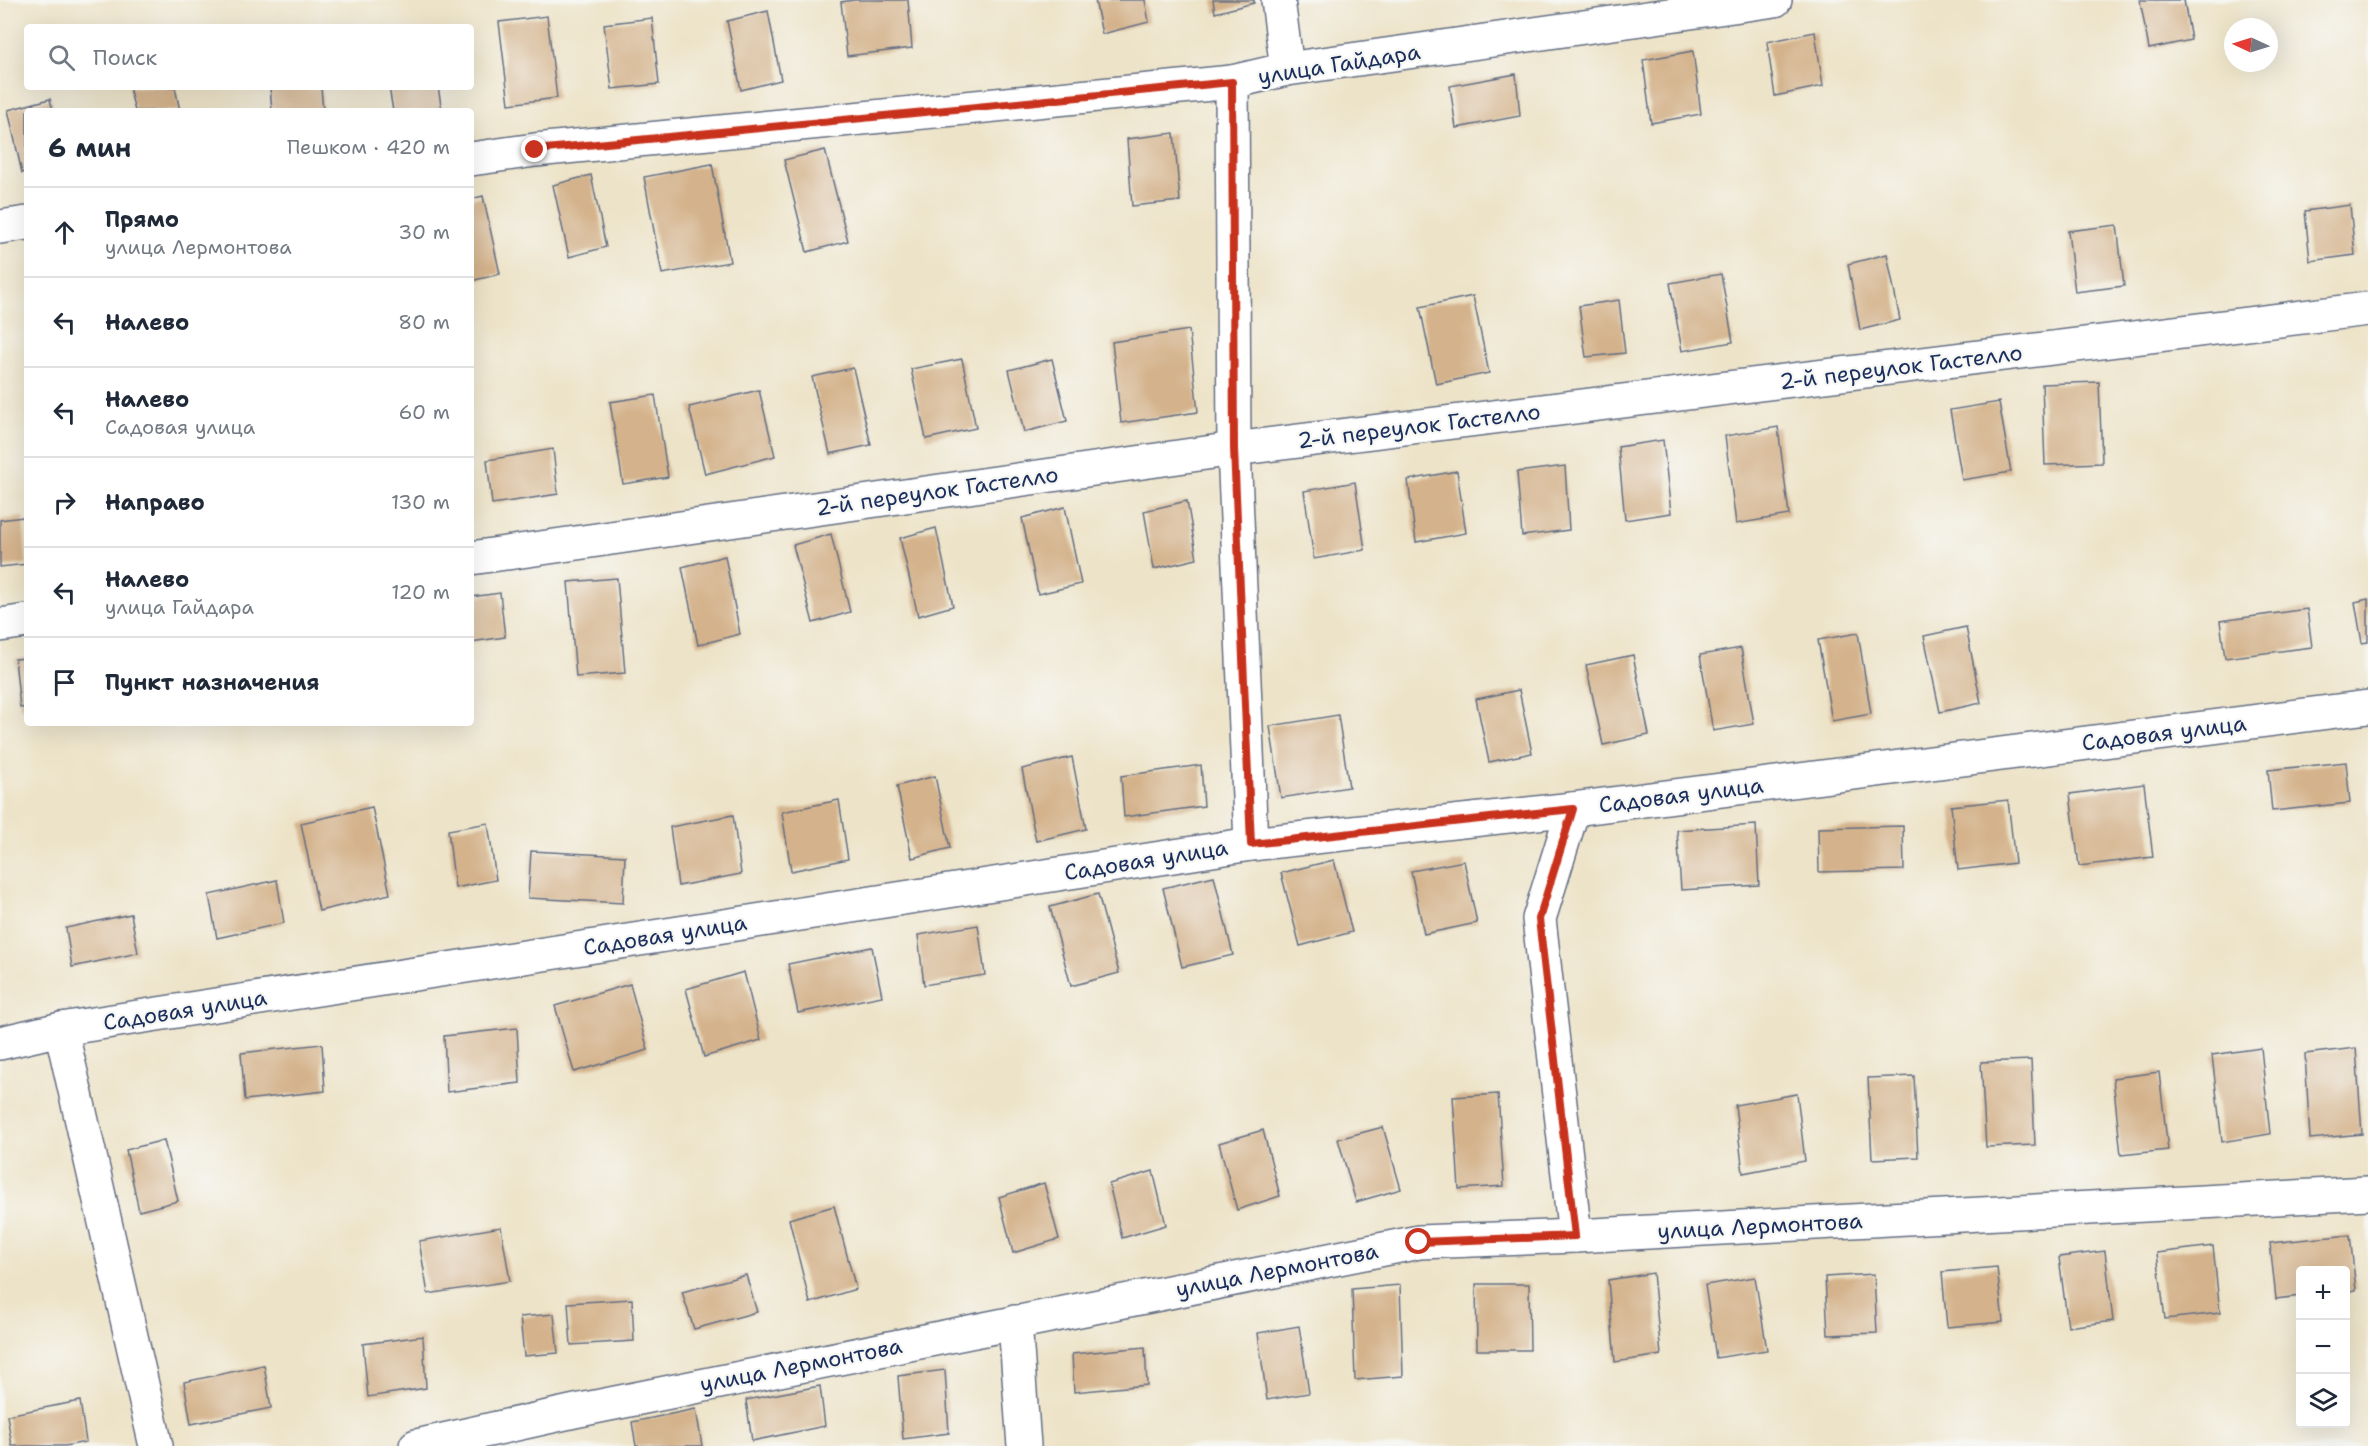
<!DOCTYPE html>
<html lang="ru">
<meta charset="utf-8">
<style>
:root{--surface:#fff;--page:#f6f6f7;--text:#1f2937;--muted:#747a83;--line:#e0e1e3}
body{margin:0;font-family:"Shantell Sans",sans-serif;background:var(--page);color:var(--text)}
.controls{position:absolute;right:18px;bottom:18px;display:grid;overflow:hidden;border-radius:6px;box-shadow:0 6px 24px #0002}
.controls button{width:54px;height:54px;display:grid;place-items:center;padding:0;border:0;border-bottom:2px solid var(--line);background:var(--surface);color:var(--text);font:30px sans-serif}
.compass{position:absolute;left:2224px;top:18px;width:54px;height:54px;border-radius:50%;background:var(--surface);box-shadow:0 6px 24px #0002;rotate:274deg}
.stop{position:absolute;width:18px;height:18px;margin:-14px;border:4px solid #c8321e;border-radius:50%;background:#fff}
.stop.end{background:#c8321e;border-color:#fff;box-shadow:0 2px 6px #0008}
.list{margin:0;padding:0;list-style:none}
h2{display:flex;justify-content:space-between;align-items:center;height:78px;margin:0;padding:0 24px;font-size:26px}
h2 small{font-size:20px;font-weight:400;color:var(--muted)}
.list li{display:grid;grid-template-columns:39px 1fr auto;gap:18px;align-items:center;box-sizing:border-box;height:90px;padding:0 24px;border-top:2px solid var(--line)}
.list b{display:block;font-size:22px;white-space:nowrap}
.list p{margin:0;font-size:20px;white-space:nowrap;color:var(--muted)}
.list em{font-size:20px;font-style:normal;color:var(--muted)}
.icon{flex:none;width:33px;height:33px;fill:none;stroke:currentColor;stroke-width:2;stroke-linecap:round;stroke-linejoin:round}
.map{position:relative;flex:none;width:2368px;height:1446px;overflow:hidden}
.search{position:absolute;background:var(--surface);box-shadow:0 6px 24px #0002;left:24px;top:24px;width:450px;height:66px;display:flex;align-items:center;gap:15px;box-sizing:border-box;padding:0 21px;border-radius:6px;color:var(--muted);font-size:22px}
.panel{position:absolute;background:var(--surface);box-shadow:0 6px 24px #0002;left:24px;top:108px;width:450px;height:618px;border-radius:6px}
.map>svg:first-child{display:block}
</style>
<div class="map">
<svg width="2368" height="1446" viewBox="0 0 2368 1446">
<rect width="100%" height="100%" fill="#f6f6f2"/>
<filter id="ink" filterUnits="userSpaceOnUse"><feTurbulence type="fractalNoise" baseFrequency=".0167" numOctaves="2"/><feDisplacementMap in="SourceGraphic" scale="12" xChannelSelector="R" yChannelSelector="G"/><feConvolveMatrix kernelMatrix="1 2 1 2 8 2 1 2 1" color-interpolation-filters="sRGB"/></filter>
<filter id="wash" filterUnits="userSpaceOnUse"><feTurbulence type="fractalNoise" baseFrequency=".008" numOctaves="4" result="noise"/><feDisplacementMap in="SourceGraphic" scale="24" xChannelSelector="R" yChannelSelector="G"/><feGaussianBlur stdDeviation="1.35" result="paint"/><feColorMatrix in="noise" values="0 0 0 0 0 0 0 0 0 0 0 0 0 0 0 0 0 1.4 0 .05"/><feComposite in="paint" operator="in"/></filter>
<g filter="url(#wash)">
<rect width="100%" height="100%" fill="#ede3c8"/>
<g id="blocks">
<g fill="#d4b38c">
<path d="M 854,0 L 908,0 L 912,48 L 847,56 L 841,2 Z"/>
<path d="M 1095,0 L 1145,0 L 1149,22 L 1102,34 Z"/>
<path d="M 1213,0 L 1254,0 L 1254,3 L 1215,13 Z"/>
<path d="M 2140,0 L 2184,0 L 2191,40 L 2149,49 Z"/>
<path d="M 768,11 L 781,80 L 741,90 L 727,21 Z"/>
<path d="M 547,16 L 557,98 L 509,104 L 499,22 Z"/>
<path d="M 652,18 L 659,84 L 612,89 L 604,24 Z"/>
<path d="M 1815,32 L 1823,86 L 1775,96 L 1767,42 Z"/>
<path d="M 1693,51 L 1701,114 L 1651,123 L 1643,60 Z"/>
<path d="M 1516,74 L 1520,116 L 1456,128 L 1450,86 Z"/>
<path d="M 129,87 L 175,87 L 180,111 L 135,111 Z"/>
<path d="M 270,87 L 321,87 L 323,111 L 272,111 Z"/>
<path d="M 389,87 L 438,87 L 442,111 L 393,111 Z"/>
<path d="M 50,99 L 53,111 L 27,111 L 27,172 L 22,173 L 8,110 Z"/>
<path d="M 1174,133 L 1180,201 L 1132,206 L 1127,139 Z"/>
<path d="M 825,150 L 848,241 L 807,252 L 784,160 Z"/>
<path d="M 712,164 L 730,262 L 662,274 L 644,177 Z"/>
<path d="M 591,175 L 606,247 L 569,257 L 553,185 Z"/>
<path d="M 483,196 L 500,274 L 471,281 L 471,199 Z"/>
<path d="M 2350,205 L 2355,255 L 2310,261 L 2305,211 Z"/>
<path d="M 2117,225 L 2124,286 L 2075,292 L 2068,231 Z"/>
<path d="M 1887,254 L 1900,320 L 1860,330 L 1848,264 Z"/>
<path d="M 1721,274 L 1733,342 L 1682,351 L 1670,283 Z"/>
<path d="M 1473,296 L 1489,373 L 1436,384 L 1420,307 Z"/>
<path d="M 1619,300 L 1625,353 L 1586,357 L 1579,306 Z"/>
<path d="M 1189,330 L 1198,412 L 1121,423 L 1112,342 Z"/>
<path d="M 962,359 L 976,428 L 926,439 L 911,369 Z"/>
<path d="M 1052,359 L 1067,421 L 1024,432 L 1009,370 Z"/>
<path d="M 853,368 L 871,445 L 830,454 L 812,377 Z"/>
<path d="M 2099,382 L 2102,463 L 2045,465 L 2042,384 Z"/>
<path d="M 759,390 L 775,456 L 705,474 L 689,407 Z"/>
<path d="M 655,395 L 668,477 L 623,484 L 610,402 Z"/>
<path d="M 1999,402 L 2011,472 L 1962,480 L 1950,410 Z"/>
<path d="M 1778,427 L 1789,515 L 1736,524 L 1725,436 Z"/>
<path d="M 1663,440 L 1671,513 L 1625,520 L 1618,447 Z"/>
<path d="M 553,449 L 558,494 L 492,504 L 487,460 Z"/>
<path d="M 1565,466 L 1569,530 L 1522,536 L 1517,472 Z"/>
<path d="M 1457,471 L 1466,533 L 1416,542 L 1408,480 Z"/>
<path d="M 1355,482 L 1365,550 L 1314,559 L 1304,491 Z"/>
<path d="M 1187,501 L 1197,559 L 1154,569 L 1144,511 Z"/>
<path d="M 1065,507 L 1081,584 L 1038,594 L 1022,518 Z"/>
<path d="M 23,517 L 27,564 L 0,567 L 0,520 Z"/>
<path d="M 936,528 L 953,606 L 918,616 L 900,538 Z"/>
<path d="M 831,534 L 850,612 L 813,623 L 793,545 Z"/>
<path d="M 725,556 L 740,634 L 698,645 L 682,567 Z"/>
<path d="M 617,578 L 625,673 L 576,677 L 568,582 Z"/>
<path d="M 500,593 L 505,637 L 471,642 L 471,597 Z"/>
<path d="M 2368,599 L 2368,642 L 2362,643 L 2355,602 Z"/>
<path d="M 2307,609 L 2312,647 L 2225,658 L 2220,621 Z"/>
<path d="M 1966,627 L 1981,703 L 1940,712 L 1924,636 Z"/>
<path d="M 1858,633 L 1871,714 L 1832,721 L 1818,640 Z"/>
<path d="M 1741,648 L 1754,724 L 1713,731 L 1700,655 Z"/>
<path d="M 1633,655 L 1649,735 L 1603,745 L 1586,665 Z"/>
<path d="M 27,658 L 27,707 L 20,708 L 15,659 Z"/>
<path d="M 1519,690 L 1532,753 L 1489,762 L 1476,699 Z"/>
<path d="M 1338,715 L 1349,787 L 1281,798 L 1270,726 Z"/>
<path d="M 1072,757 L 1086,829 L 1036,841 L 1022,769 Z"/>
<path d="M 2346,762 L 2350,803 L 2272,811 L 2268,770 Z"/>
<path d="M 1201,765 L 1204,806 L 1124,817 L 1121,776 Z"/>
<path d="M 935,776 L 950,848 L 912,858 L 897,786 Z"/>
<path d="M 2144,784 L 2153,857 L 2079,866 L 2070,794 Z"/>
<path d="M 839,800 L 848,859 L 791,871 L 782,812 Z"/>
<path d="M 2008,800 L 2015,863 L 1958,870 L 1951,806 Z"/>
<path d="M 372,807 L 390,894 L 319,911 L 301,823 Z"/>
<path d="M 733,815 L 741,874 L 678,886 L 670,827 Z"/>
<path d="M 488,823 L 496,880 L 455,888 L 448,830 Z"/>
<path d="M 1756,825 L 1759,885 L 1681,890 L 1677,830 Z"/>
<path d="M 1903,826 L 1904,870 L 1819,872 L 1818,828 Z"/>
<path d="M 531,851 L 625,856 L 623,903 L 528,898 Z"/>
<path d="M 1334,860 L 1352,932 L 1300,946 L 1281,873 Z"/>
<path d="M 1464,861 L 1477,923 L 1424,934 L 1411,871 Z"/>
<path d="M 1214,876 L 1233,955 L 1182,967 L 1163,888 Z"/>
<path d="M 277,880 L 284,923 L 217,938 L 209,895 Z"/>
<path d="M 1098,894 L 1119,973 L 1071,986 L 1050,907 Z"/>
<path d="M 131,914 L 138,953 L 72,967 L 66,928 Z"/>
<path d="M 978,925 L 985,975 L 924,985 L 918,935 Z"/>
<path d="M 872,947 L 882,996 L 798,1013 L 788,964 Z"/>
<path d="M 744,972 L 761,1040 L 704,1057 L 686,989 Z"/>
<path d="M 630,984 L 648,1050 L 574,1072 L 555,1006 Z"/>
<path d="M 517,1028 L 520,1083 L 447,1092 L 444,1036 Z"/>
<path d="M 322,1044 L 325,1091 L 245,1100 L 241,1053 Z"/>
<path d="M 2261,1048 L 2270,1134 L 2222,1142 L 2212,1055 Z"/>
<path d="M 2356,1048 L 2362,1134 L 2310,1139 L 2305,1054 Z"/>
<path d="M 2031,1060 L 2035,1145 L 1986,1147 L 1981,1062 Z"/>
<path d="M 2159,1072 L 2168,1150 L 2121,1155 L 2113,1078 Z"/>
<path d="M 1914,1076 L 1918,1157 L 1872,1159 L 1868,1078 Z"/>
<path d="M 1498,1094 L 1504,1186 L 1459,1189 L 1453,1097 Z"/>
<path d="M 1797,1094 L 1805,1161 L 1743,1173 L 1735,1105 Z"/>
<path d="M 1383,1127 L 1401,1189 L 1356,1202 L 1338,1139 Z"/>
<path d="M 1263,1130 L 1280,1196 L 1237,1210 L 1219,1143 Z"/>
<path d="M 164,1140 L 178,1201 L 139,1211 L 126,1150 Z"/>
<path d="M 1153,1171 L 1166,1225 L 1122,1238 L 1109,1184 Z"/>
<path d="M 1044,1183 L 1059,1239 L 1013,1253 L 999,1197 Z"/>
<path d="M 834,1206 L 856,1289 L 810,1303 L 789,1219 Z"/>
<path d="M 501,1227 L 510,1281 L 428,1294 L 419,1241 Z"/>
<path d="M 2350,1235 L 2356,1290 L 2346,1292 L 2346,1270 L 2300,1270 L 2300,1296 L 2276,1299 L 2270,1243 Z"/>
<path d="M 2213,1246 L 2220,1313 L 2165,1319 L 2157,1253 Z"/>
<path d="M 2105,1251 L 2113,1321 L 2068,1327 L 2059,1257 Z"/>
<path d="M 1997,1267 L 2003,1322 L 1947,1327 L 1942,1272 Z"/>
<path d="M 1653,1273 L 1661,1355 L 1615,1362 L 1608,1280 Z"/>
<path d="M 1874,1274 L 1877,1333 L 1828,1335 L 1825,1277 Z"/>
<path d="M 746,1275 L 757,1312 L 694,1329 L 682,1292 Z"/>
<path d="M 1755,1277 L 1767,1350 L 1716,1358 L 1705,1285 Z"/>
<path d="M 1476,1284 L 1529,1284 L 1530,1350 L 1477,1350 Z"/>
<path d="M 1400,1285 L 1403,1376 L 1355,1380 L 1352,1289 Z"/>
<path d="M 632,1299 L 634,1341 L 571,1345 L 568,1303 Z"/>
<path d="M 554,1314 L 558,1353 L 524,1356 L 520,1317 Z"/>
<path d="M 1299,1326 L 1309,1393 L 1267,1400 L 1258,1333 Z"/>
<path d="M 423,1336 L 426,1388 L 368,1397 L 363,1344 Z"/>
<path d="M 1145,1347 L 1147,1385 L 1074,1392 L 1072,1354 Z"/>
<path d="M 264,1365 L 271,1408 L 191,1424 L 184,1382 Z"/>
<path d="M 945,1370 L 949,1433 L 903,1439 L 898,1376 Z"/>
<path d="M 820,1386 L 825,1426 L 752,1441 L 746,1400 Z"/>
<path d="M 80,1401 L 86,1442 L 65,1446 L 12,1446 L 7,1415 Z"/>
<path d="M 696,1409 L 702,1446 L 636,1446 L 632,1422 Z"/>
</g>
</g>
</g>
<g filter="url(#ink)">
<use href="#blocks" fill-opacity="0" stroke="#646e83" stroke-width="1.5"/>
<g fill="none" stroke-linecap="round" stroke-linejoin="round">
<defs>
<g id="minor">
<path d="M 1278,0 L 1287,69"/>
<path d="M 1232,82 L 1234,449 L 1251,844"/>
<path d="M 471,159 L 535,150 L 1232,82 L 1287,69 L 1775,0"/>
<path d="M 0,227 L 27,223"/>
<path d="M 471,558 L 1234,449 L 2368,309"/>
<path d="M 0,625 L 27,621"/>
<path d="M 1573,809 L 1539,919 L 1575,1236"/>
<path d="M 61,1029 L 156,1446"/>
<path d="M 0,1043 L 61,1029 L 1251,844 L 1573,809 L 2368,707"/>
<path d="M 1015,1322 L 1024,1446"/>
<path d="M 416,1446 L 575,1411 L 1419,1242 L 1575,1236 L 2368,1193"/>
</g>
</defs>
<use href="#minor" stroke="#646e83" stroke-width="36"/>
<use href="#minor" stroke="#fff" stroke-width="33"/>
</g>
</g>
<g fill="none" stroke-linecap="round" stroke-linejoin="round" filter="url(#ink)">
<path stroke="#c8321e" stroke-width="8" d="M 535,150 L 1232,82 L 1234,449 L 1251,844 L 1573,809 L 1539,919 L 1575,1236 L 1419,1242"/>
</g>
<g text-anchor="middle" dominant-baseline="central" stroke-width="4.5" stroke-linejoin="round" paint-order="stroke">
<g font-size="22" fill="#1b2f5e" stroke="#f6f6f2">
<text transform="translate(1339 64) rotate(-9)">улица Гайдара</text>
<text transform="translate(1901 367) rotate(-7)">2-й переулок Гастелло</text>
<text transform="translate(1419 426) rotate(-7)">2-й переулок Гастелло</text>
<text transform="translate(937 491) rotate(-8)">2-й переулок Гастелло</text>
<text transform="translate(2164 733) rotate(-7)">Садовая улица</text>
<text transform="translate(1681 795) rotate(-7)">Садовая улица</text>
<text transform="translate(1146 860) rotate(-9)">Садовая улица</text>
<text transform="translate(665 935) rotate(-9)">Садовая улица</text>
<text transform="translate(185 1010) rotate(-9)">Садовая улица</text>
<text transform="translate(1760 1226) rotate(-3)">улица Лермонтова</text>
<text transform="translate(1277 1270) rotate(-11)">улица Лермонтова</text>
<text transform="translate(801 1365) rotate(-11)">улица Лермонтова</text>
</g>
</g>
</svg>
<div class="controls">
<button>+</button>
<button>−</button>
<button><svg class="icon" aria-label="layers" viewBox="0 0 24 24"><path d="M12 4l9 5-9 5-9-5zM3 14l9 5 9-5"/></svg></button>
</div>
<svg class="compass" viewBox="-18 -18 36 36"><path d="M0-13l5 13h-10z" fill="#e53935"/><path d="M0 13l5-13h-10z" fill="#747a83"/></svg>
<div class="stop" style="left:1419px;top:1242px"></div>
<div class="stop end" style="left:535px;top:150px"></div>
<div class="search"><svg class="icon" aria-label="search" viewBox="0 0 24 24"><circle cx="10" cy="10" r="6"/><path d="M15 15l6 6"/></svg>Поиск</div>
<section class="panel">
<h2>6 мин<small>Пешком · 420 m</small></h2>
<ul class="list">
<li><svg class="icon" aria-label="ahead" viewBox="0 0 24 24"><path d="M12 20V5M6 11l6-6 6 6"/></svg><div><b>Прямо</b><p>улица Лермонтова</p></div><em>30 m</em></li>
<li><svg class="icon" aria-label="left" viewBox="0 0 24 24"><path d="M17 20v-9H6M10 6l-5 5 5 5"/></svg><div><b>Налево</b></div><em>80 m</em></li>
<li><svg class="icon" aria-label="left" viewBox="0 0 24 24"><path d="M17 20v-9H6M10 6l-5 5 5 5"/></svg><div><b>Налево</b><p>Садовая улица</p></div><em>60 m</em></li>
<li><svg class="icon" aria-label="right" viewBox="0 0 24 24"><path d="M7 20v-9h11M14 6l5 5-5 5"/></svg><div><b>Направо</b></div><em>130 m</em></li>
<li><svg class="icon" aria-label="left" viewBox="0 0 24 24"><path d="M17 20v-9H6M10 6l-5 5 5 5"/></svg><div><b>Налево</b><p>улица Гайдара</p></div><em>120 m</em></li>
<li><svg class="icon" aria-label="arrive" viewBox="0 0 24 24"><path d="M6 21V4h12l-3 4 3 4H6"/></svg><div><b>Пункт назначения</b></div></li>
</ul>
</section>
</div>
